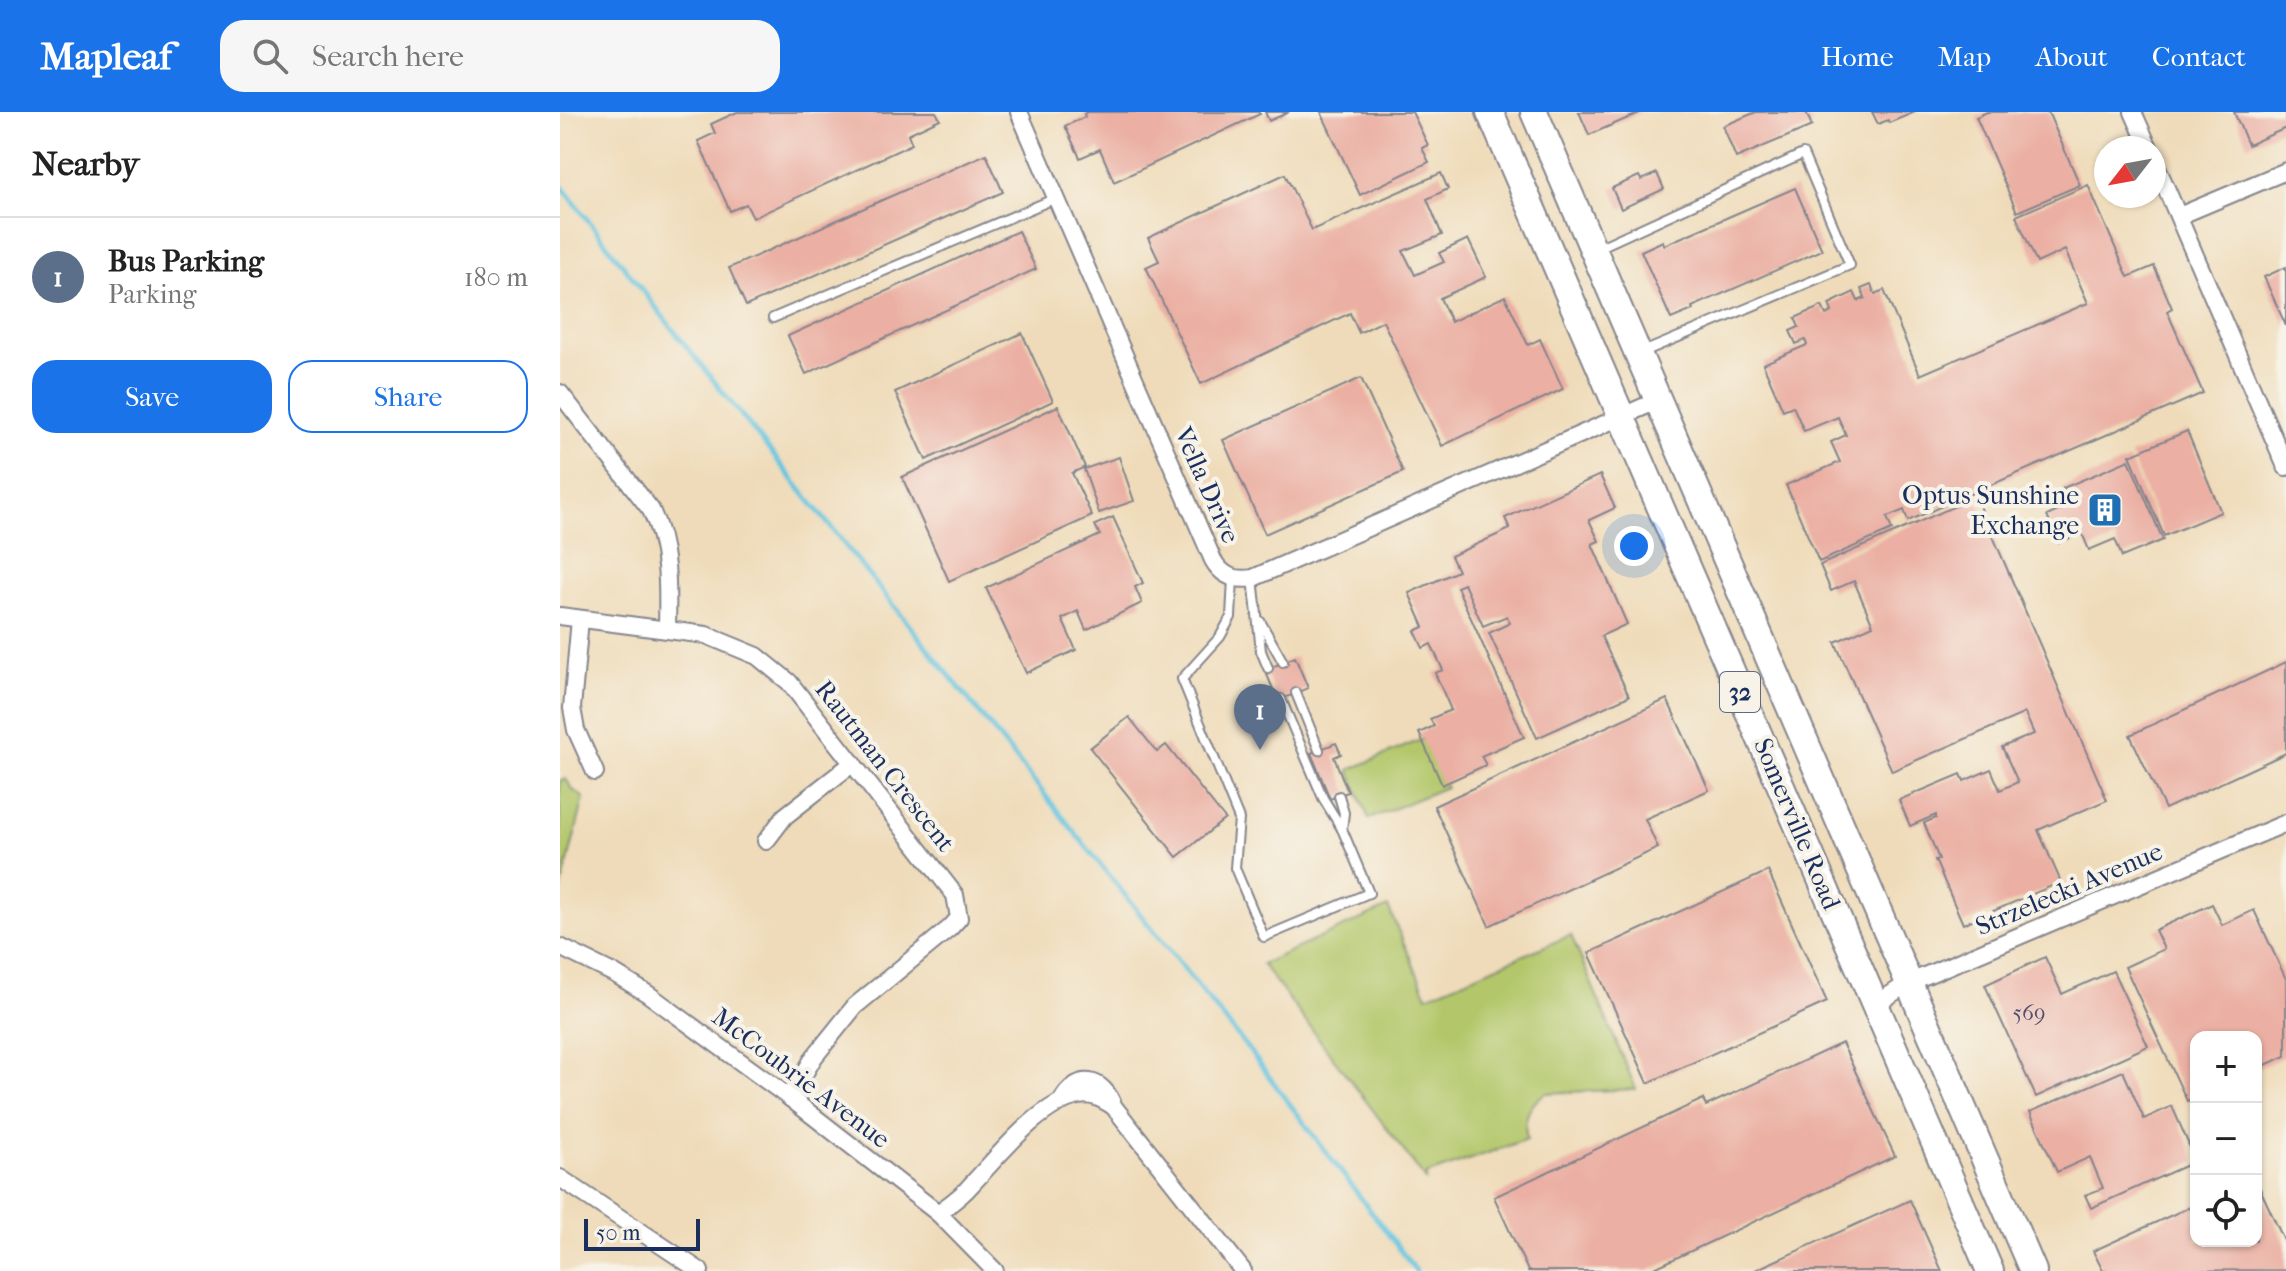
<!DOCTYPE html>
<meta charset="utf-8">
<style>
:root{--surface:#fff;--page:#f6f6f6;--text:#222;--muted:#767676;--line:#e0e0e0;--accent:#1a73e8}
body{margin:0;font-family:"IM FELL French Canon",serif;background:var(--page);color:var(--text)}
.controls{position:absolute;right:24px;bottom:24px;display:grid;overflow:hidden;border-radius:16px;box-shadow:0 2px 6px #0004}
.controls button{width:72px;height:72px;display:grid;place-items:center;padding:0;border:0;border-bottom:2px solid var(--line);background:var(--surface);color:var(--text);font:40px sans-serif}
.compass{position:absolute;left:1534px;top:24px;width:72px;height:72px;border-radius:50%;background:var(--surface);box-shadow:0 2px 6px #0004;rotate:239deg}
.scale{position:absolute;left:24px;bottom:20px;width:116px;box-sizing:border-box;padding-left:8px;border:4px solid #1b2f5e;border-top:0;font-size:22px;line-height:28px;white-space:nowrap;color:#1b2f5e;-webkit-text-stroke:6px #f7f3e8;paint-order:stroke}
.you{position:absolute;left:1074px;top:434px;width:28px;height:28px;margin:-20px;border:6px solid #fff;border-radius:50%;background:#1a73e8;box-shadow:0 0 0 12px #1a73e833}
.badge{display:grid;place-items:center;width:52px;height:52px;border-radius:50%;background:var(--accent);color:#fff;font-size:26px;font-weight:700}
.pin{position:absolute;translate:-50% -66px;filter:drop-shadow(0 2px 4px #0008)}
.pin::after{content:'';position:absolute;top:42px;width:28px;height:24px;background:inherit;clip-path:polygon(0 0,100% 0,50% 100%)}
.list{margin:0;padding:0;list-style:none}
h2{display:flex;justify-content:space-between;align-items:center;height:104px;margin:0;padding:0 32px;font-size:34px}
h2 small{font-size:26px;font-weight:400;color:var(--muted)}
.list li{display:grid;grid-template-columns:52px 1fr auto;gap:24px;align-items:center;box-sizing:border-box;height:120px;padding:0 32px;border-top:2px solid var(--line)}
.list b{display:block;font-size:30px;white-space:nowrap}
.list p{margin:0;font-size:26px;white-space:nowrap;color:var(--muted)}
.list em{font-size:26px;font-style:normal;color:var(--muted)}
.actions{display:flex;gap:16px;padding:24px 32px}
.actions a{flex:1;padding:18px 0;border:2px solid var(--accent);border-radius:24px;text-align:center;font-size:28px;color:var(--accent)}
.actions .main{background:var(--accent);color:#fff}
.icon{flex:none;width:44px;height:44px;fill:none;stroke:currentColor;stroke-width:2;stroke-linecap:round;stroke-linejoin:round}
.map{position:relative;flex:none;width:1726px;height:1159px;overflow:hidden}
header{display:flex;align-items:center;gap:48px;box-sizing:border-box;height:112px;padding:0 40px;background:var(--accent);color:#fff}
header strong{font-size:38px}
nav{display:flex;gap:44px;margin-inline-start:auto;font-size:28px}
.search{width:560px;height:72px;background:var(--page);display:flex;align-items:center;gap:20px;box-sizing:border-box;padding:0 28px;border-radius:24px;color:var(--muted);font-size:30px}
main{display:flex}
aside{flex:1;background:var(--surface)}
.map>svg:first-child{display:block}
</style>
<header>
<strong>Mapleaf</strong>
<div class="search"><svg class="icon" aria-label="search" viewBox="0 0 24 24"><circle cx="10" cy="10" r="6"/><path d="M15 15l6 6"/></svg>Search here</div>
<nav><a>Home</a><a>Map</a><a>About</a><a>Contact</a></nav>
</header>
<main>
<aside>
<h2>Nearby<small></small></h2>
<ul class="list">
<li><span class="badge" style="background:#5c6f8a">1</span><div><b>Bus Parking</b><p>Parking</p></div><em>180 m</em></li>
</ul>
<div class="actions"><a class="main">Save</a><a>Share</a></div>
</aside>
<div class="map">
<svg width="1726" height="1159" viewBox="0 0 1726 1159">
<rect width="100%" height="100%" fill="#f7f3e8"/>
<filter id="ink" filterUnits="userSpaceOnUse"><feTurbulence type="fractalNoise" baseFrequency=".0125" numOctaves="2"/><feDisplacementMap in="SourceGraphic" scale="16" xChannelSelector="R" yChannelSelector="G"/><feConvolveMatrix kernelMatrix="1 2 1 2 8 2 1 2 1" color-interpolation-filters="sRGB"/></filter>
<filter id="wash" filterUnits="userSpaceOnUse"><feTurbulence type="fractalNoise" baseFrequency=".006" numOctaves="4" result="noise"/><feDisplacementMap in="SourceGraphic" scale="32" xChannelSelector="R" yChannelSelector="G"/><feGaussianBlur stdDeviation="1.8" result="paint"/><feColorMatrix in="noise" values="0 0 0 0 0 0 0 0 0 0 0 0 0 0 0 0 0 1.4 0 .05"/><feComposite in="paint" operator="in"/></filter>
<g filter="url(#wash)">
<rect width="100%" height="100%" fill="#efdbb9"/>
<g fill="#b3c76b" stroke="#677b64" stroke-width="2">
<path d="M 865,626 L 886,675 L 809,707 L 789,658 Z"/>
<path d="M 6,667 L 13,678 L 24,686 L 0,782 L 0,668 Z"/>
<path d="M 828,795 L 867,884 L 1011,823 L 1076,977 L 986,981 C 969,992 962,1007 967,1027 L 866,1063 L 866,1068 L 702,852 Z"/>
</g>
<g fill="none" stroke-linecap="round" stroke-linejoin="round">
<path stroke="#60c3df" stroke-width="5" d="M 0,72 L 118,224 L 692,942 L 856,1159"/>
</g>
<g id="blocks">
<g fill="#ebafa3">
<path d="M 177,0 L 376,0 L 380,7 L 348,22 L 352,32 L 193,106 L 186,92 L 170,99 L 138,29 L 155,21 L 151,12 Z"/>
<path d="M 527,0 L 698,0 L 700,2 L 554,70 L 540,37 L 520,46 L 505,14 L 525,5 L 524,2 Z"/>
<path d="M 705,0 L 729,0 L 709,9 Z"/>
<path d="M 761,0 L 852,0 L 868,33 L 862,36 L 869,50 L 800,83 Z"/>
<path d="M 1019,0 L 1082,0 L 1029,23 Z"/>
<path d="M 1196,0 L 1246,0 L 1252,14 L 1176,46 L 1163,14 Z"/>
<path d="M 1312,0 L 1355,0 L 1329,11 L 1328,8 L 1318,12 Z"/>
<path d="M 1427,0 L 1488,0 L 1520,73 L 1457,100 L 1416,5 Z"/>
<path d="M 1674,0 L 1726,0 L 1726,16 L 1688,33 Z"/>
<path d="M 426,42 L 443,80 L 186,194 L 169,156 Z"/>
<path d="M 881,61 L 888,77 L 867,87 L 882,123 L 843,139 L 855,163 L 884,150 L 879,141 L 908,127 L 926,165 L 880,186 L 891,210 L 945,184 L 968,233 L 980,227 L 1003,277 L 882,334 L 823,209 L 799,221 L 790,201 L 641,272 L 586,155 L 599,149 L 588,126 L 725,62 L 752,118 Z"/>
<path d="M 1097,61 L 1104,77 L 1061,97 L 1052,76 L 1079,64 L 1081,68 Z"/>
<path d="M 1528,73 L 1568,165 L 1594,154 L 1612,196 L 1607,199 L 1643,281 L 1348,409 L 1344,398 L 1327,405 L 1332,418 L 1259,450 L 1226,373 L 1280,350 L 1271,330 L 1286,323 L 1278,305 L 1244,319 L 1233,294 L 1223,298 L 1203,252 L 1247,233 L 1245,228 L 1236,232 L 1230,219 L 1239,215 L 1235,206 L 1262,194 L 1266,203 L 1272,200 L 1269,192 L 1294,180 L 1298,189 L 1305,186 L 1301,177 L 1311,173 L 1315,182 L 1324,178 L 1360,263 L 1528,191 L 1505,138 L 1477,151 L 1456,104 Z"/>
<path d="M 1235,76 L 1262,138 L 1132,195 L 1133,198 L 1111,207 L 1081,139 L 1103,129 L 1104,133 Z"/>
<path d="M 458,119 L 476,157 L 246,262 L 228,224 Z"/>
<path d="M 1726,155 L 1726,214 L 1704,165 Z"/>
<path d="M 462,221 L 493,289 L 366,348 L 335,280 Z"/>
<path d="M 801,266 L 843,360 L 705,422 L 663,328 Z"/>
<path d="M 498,294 L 525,355 L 512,361 L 532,404 L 389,469 L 342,365 Z"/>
<path d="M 1627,319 L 1661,400 L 1604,424 L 1570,343 Z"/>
<path d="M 559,345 L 574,389 L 539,401 L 524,357 Z"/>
<path d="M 1569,348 L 1603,428 L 1562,445 L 1555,427 L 1529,438 L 1522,421 L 1499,431 L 1487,404 L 1511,393 L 1503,376 Z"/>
<path d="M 1040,363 L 1055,396 L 1029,408 L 1039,429 L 1032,432 L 1067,512 L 1041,524 L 1069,584 L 977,626 L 929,521 L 950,511 L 947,504 L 923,514 L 904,472 L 897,475 L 964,625 L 921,644 L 926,653 L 882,673 L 859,621 L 874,614 L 870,607 L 891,598 L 875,561 L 883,558 L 871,532 L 863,536 L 855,519 L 864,515 L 849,481 L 898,459 L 891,444 L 950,417 L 945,406 Z"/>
<path d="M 1416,385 L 1547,688 L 1478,718 L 1501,770 L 1403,812 L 1375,748 L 1379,747 L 1364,711 L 1376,706 L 1376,703 L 1350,714 L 1339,688 L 1401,662 L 1404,669 L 1431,657 L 1440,678 L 1458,670 L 1442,635 L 1474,622 L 1465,601 L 1332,659 L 1275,530 L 1313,513 L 1294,469 L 1271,479 L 1260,453 Z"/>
<path d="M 553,405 L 583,471 L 575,475 L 582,491 L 526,518 L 518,499 L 502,507 L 516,538 L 466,561 L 426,476 L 540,423 L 535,413 Z"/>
<path d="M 735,545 L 748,576 L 718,589 L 705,558 Z"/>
<path d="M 1726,550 L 1726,641 L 1605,697 L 1570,623 Z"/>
<path d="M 1107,587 L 1149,678 L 1085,707 L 1098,736 L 929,814 L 874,694 Z"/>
<path d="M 569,605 L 597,640 L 606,633 L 665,707 L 617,745 L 530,636 Z"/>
<path d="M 776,631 L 781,642 L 774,645 L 788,680 L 770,687 L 751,641 Z"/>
<path d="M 1208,759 L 1267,890 L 1088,971 L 1029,841 Z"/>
<path d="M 1652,792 L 1662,813 L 1694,798 L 1726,867 L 1726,944 L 1696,957 L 1696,925 L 1636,925 L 1636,985 L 1627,989 L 1565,855 L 1604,837 L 1595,818 Z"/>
<path d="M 1485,845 L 1502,882 L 1553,859 L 1588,934 L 1476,985 L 1425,873 Z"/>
<path d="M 1282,931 L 1335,1044 L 1088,1159 L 968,1159 L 934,1085 L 1143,987 L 1146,994 Z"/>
<path d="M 1563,959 L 1584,1007 L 1612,994 L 1636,1049 L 1531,1096 L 1525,1083 L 1543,1076 L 1530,1045 L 1497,1060 L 1470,1000 Z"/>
<path d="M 1696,1068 L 1726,1133 L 1726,1158 L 1543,1159 L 1533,1139 L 1636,1092 L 1636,1129 L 1696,1129 Z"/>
<path d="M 1350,1088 L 1382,1159 L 1193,1159 Z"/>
</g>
</g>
</g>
<g filter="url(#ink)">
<use href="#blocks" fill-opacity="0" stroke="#85858c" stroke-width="2"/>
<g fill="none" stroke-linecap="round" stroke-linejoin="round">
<defs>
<g id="service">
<path d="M 1038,136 L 1243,42 L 1290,153 L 1083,240"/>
<path d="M 213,206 L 496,86"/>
<path d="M 673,466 L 671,505 L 660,525 L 622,567 L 679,707 L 675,756 L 704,825 L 809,781 L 782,717 L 763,686 L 721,587"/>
<path d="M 693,466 L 701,539 L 708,556"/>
<path d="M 700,509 L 723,550"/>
<path d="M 736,581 L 759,638"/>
<path d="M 779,684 L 784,701 L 782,717"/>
</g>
<g id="minor">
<path d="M 459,0 L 653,448 C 662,464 675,469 693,466 L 1099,288"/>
<path d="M 1573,0 L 1589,36"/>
<path d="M 1594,48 L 1726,355"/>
<path d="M 1619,104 L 1726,59"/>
<path d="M 0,281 L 91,398 C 109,435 108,475 107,516"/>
<path d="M 0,504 L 146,523 L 197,544 L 229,570 L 395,783 L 399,806 L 390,816 L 295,894 L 254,945 L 230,986"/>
<path d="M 20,507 L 12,596 L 16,618 L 35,660"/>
<path d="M 206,729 L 225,704 L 293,651"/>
<path d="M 0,835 L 55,862 L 88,882 L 230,986 L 378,1101 L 435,1159"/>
<path d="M 1315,893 L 1348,871 L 1726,711"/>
<path d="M 501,990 C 517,960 543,965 554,995 L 683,1159"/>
<path d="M 0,1066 L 140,1159"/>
<path d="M 378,1101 C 390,1092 402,1084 411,1073 C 438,1045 479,991 519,984 C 532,981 542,987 553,994"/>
</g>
<g id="primary">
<path d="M 930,0 L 1430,1159"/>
<path d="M 974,0 L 1473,1159"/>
</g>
</defs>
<use href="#service" stroke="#85858c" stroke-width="12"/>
<use href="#minor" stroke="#85858c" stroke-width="20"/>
<use href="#primary" stroke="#85858c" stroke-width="30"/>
<use href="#service" stroke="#fff" stroke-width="8"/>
<use href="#minor" stroke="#fff" stroke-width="16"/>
<use href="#primary" stroke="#fff" stroke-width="26"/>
</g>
</g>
<defs>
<symbol id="building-square" viewBox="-11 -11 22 22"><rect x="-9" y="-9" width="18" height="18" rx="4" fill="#1f6fb2" stroke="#f7f3e8"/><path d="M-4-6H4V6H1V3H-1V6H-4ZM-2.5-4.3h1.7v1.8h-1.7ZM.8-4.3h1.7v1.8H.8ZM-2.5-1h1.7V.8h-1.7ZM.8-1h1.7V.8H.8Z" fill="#fff"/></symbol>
</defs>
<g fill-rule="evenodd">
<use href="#building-square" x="1525" y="378" width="40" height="40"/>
</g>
<g text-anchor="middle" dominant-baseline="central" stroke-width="8" stroke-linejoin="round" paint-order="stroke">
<g font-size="22" fill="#4f4f6f">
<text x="1469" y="901">569</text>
</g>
<rect fill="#f7f3e8" stroke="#5d6a87" stroke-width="2" x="1160" y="560" width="40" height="40" rx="6"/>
<g font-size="24" font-weight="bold" fill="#1b2f5e">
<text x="1180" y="580">32</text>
</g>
<g font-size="26" fill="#1b2f5e" stroke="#f7f3e8">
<text transform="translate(647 373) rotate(66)">Vella Drive</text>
<text transform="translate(325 654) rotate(52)">Rautman Crescent</text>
<text transform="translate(1237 712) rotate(67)">Somerville Road</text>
<text transform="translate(1509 777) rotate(-23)">Strzelecki Avenue</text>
<text transform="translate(241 966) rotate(37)">McCoubrie Avenue</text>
</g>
<g font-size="26" fill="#1b2f5e" stroke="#f7f3e8" text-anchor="end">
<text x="1519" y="383">Optus Sunshine<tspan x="1519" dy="30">Exchange</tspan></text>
</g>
</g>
</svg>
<div class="controls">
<button>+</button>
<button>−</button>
<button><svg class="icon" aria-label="locate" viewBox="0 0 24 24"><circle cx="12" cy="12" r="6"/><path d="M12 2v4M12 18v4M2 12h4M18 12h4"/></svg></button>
</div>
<svg class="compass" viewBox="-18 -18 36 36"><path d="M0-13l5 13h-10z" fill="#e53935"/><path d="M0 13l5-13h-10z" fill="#767676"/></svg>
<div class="scale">50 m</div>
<div class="you"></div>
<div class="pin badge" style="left:700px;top:638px;background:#5c6f8a">1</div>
</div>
</main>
